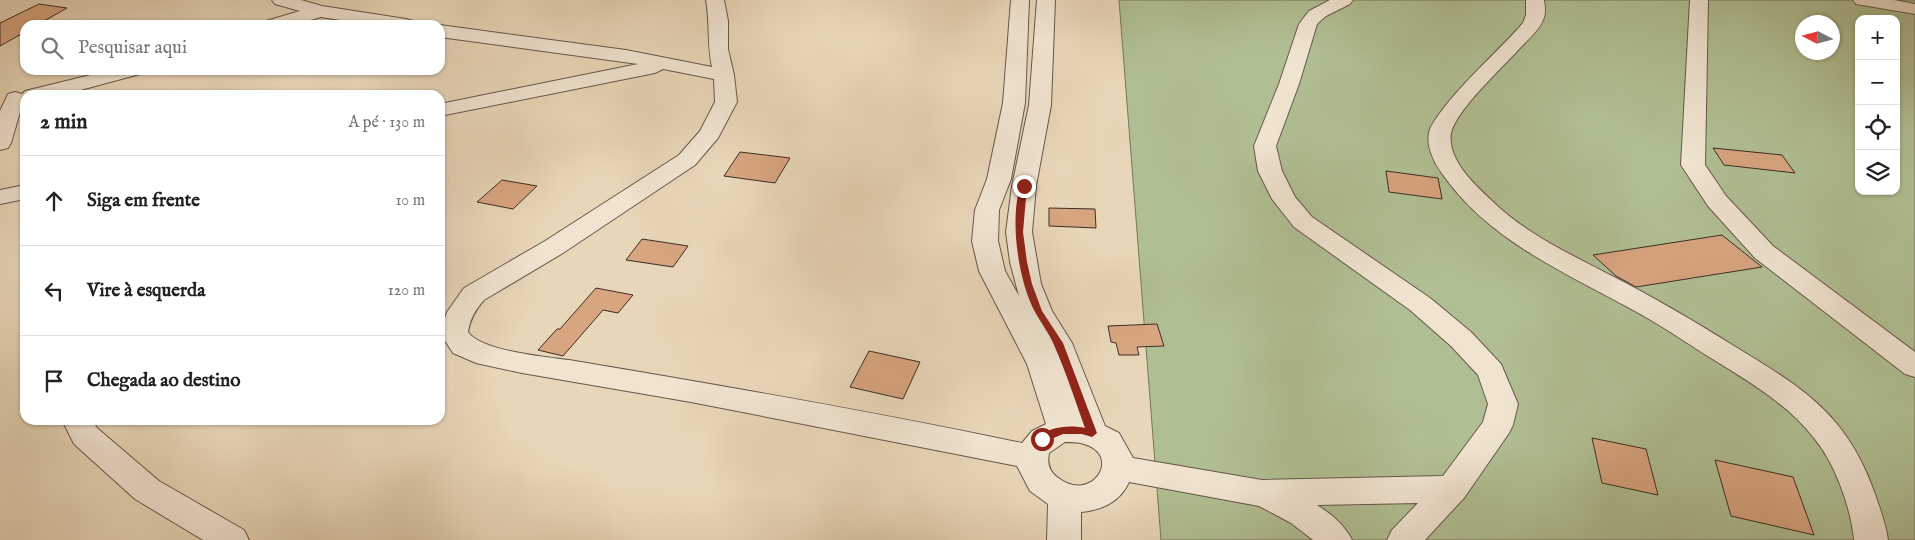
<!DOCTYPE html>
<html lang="pt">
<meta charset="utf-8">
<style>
:root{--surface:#fff;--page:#f6f6f6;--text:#222;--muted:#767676;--line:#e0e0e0}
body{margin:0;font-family:"IM FELL English",serif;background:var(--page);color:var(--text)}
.controls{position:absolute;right:15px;top:15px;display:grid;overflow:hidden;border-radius:10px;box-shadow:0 1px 4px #0004}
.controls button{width:45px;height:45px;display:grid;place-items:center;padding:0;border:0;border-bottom:1px solid var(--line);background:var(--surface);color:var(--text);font:25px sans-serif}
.compass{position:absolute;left:1795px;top:15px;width:45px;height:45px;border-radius:50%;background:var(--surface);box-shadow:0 1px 4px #0004;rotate:276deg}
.stop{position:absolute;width:15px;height:15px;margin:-11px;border:4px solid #8f2418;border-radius:50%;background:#fff}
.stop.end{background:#8f2418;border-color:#fff;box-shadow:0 1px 5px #0008}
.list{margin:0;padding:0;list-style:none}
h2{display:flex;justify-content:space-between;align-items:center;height:65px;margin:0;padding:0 20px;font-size:21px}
h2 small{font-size:16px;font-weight:400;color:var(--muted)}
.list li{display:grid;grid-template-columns:32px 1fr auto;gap:15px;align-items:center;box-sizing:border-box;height:90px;padding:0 20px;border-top:1px solid var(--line)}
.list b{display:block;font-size:19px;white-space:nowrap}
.list em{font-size:16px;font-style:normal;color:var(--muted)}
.icon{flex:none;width:28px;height:28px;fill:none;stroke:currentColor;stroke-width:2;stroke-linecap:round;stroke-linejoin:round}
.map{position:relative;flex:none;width:1915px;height:540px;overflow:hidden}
.search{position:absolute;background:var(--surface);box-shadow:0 1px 4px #0004;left:20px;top:20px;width:425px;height:55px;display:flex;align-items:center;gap:12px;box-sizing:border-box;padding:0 18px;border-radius:15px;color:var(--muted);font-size:19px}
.panel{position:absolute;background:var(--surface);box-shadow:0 1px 4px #0004;left:20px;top:90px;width:425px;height:335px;border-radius:15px}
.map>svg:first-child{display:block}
</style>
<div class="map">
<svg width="1915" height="540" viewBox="0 0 1915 540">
<rect width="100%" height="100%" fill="#e8d6b8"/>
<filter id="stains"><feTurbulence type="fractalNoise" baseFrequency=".004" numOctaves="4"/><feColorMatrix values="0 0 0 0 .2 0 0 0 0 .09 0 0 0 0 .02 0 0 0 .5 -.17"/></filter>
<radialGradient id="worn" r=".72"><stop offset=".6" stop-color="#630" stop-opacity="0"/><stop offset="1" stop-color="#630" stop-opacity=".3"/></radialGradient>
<path fill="#b0bf93" stroke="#76765c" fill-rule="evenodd" d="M 1119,0 L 1915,0 L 1915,540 L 1161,540 ZM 1859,19 L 1896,19 L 1896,191 L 1859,191 ZM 1802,22 L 1832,22 L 1832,52 L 1802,52 Z"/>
<g fill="#d7a580" stroke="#3c2d25">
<path d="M 39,4 L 67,8 L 37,25 L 25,25 L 25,32 L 0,46 L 0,23 Z"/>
<path d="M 1713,148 L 1782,155 L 1795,173 L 1724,165 Z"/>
<path d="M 740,152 L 790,158 L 775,183 L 724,176 Z"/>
<path d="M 1386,171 L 1438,178 L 1442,199 L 1389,192 Z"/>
<path d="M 502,180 L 537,186 L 513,209 L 477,202 Z"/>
<path d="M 1049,208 L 1095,209 L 1096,228 L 1049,226 Z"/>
<path d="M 1722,235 L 1762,267 L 1636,287 L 1616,276 L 1593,255 Z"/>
<path d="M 642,239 L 688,246 L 673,267 L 626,260 Z"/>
<path d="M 596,288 L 633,295 L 618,313 L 603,310 L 563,356 L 538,350 L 557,329 L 560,329 Z"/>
<path d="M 1157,324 L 1164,346 L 1137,347 L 1139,355 L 1119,355 L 1116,343 L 1111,342 L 1108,326 Z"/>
<path d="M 869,351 L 920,362 L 903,399 L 850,387 Z"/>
<path d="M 1592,438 L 1646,449 L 1658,495 L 1602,483 Z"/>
<path d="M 1715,460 L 1793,477 L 1814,535 L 1731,516 Z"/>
</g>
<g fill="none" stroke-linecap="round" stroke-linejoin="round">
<defs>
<g id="minor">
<path d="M 272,0 L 301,0 L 322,6 L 406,19 L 413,21 L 415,25 L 372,25 L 321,17 L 293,25 L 264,25 L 266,21 L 300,11 L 275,4 Z"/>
<path d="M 706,0 L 724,0 L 728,21 L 728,49 L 734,75 L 737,102 L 718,138 L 695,165 L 563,253 L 484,300 C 475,310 470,319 468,332 C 482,352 550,357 575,361 C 725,386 874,412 1022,443 L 1032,431 L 1046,424 L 1027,364 L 979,271 L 972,241 L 975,210 L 987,179 L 1003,103 L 1011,0 L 1029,0 L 1025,103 L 1011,179 L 999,210 L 998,241 L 1005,271 L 1019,296 L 1010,262 L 1006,232 L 1012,186 L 1029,105 L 1037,0 L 1055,0 L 1051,105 L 1036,186 L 1032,232 L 1041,284 L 1052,311 L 1072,343 L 1105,426 L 1119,433 L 1133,458 L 1262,480 L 1443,476 L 1483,422 L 1488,404 L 1478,375 L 1451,346 L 1410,310 L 1294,227 L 1272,199 L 1258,171 L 1254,146 L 1279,84 L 1299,24 L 1309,11 L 1330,0 L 1353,0 L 1350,4 L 1326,16 L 1317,24 L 1299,84 L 1276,146 L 1282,171 L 1295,197 L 1312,217 L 1430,298 L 1471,332 L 1501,364 L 1518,404 L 1513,425 L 1509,433 L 1464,498 L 1425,540 L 1387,540 L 1392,530 L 1418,503 L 1317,505 C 1331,514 1344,524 1352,540 L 1313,540 L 1291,523 L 1259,506 L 1129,482 C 1120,502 1102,510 1081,512 L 1081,540 L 1047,540 L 1048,504 L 1030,491 L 1017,466 L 691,402 L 522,373 L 476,363 L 453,353 L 440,333 L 447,312 L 464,288 L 545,241 L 679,155 L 700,131 L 715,102 L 714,79 L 663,69 L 655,73 L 440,116 L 440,104 L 638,64 L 440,37 L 440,25 L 626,50 L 712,67 C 707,44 710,22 706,0 ZM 1065,442 C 1071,442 1078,442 1084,444 C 1123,455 1092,505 1057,477 C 1049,471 1047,463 1049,453 Z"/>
<path d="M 1526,0 L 1544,0 C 1545,6 1546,14 1543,20 C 1539,30 1529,39 1521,47 C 1504,66 1456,110 1451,133 C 1450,138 1451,144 1452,149 C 1458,169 1475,185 1490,199 C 1524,233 1568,253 1610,275 C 1653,297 1694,321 1734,346 C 1803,388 1847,414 1875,494 C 1880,509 1886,524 1888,540 L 1854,540 C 1851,508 1835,463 1814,438 C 1789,406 1753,384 1719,363 C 1697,350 1676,335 1654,322 C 1580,278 1492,247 1441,172 C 1434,162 1426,146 1429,133 C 1430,126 1436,119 1440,113 C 1464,80 1496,54 1523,23 L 1526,15 Z"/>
<path d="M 1690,0 L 1708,0 L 1705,165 L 1726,196 L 1773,246 L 1915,352 L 1915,377 L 1905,374 L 1755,258 L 1708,206 L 1681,165 Z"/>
<path d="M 1853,0 L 1894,0 L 1915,4 L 1915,14 L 1862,5 L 1856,4 Z"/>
<path d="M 111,70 L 143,70 L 140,74 L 62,95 L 25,95 L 11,143 L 8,148 L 0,150 L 0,111 L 8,94 L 15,92 L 22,94 L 25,91 Z"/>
<path d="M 25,185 L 25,199 L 0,204 L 0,190 Z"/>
<path d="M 62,420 L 92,420 L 97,428 L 159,481 L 244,530 L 249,540 L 203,540 L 135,499 L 74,444 Z"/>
</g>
</defs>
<use href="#minor" stroke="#67574a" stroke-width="2"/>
<use href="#minor" fill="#f0e4d1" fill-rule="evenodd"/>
</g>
<path fill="#8f2418" d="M 1021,184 L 1027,186 L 1023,232 L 1027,262 L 1032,284 L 1042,311 L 1063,343 L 1097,433 L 1092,437 L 1082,434 L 1063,434 L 1042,443 L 1037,439 C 1048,426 1070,425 1085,428 C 1075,400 1066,372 1054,345 C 1049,333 1041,323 1035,312 C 1018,281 1009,217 1021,184 Z"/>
<rect width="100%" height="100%" filter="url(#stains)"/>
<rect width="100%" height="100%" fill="url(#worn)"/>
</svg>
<div class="controls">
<button>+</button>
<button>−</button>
<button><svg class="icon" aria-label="locate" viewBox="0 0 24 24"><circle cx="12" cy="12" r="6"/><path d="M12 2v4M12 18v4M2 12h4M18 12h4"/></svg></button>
<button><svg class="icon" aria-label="layers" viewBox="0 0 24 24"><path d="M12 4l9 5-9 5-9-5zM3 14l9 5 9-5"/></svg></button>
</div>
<svg class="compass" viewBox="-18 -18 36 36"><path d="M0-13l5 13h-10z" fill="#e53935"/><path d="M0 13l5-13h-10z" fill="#767676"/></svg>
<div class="stop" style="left:1042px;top:439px"></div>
<div class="stop end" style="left:1024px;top:186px"></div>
<div class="search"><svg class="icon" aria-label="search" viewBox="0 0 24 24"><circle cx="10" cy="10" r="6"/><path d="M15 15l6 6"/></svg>Pesquisar aqui</div>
<section class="panel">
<h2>2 min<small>A pé · 130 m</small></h2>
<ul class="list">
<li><svg class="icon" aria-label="ahead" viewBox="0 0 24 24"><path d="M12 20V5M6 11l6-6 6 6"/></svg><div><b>Siga em frente</b></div><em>10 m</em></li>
<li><svg class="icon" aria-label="left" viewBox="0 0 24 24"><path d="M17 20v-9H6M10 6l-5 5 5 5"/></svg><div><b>Vire à esquerda</b></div><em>120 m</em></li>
<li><svg class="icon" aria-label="arrive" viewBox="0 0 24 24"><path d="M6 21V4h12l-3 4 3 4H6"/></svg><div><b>Chegada ao destino</b></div></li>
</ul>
</section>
</div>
